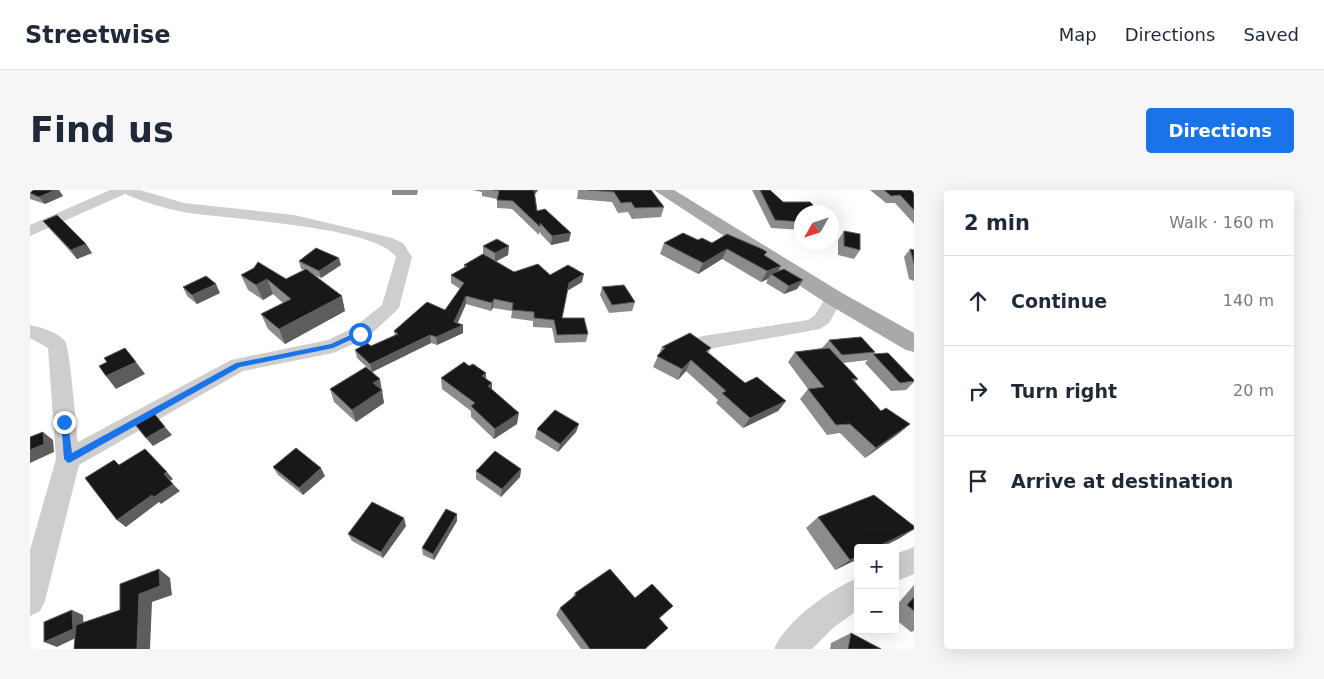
<!DOCTYPE html>
<meta charset="utf-8">
<style>
:root{--surface:#fff;--page:#f6f6f7;--text:#1f2937;--muted:#747a83;--line:#e0e1e3;--accent:#1a73e8}
body{margin:0;font-family:"DejaVu Sans",sans-serif;background:var(--page);color:var(--text)}
.controls{position:absolute;right:15px;bottom:15px;display:grid;overflow:hidden;border-radius:5px;box-shadow:0 5px 20px #0002}
.controls button{width:45px;height:45px;display:grid;place-items:center;padding:0;border:0;border-bottom:1px solid var(--line);background:var(--surface);color:var(--text);font:25px sans-serif}
.compass{position:absolute;left:764px;top:15px;width:45px;height:45px;border-radius:50%;background:var(--surface);box-shadow:0 5px 20px #0002;rotate:231deg}
.stop{position:absolute;width:15px;height:15px;margin:-11px;border:4px solid #1a73e8;border-radius:50%;background:#fff}
.stop.end{background:#1a73e8;border-color:#fff;box-shadow:0 1px 5px #0008}
.list{margin:0;padding:0;list-style:none}
h2{display:flex;justify-content:space-between;align-items:center;height:65px;margin:0;padding:0 20px;font-size:21px}
h2 small{font-size:16px;font-weight:400;color:var(--muted)}
.list li{display:grid;grid-template-columns:32px 1fr auto;gap:15px;align-items:center;box-sizing:border-box;height:90px;padding:0 20px;border-top:1px solid var(--line)}
.list b{display:block;font-size:19px;white-space:nowrap}
.list em{font-size:16px;font-style:normal;color:var(--muted)}
.icon{flex:none;width:28px;height:28px;fill:none;stroke:currentColor;stroke-width:2;stroke-linecap:round;stroke-linejoin:round}
.map{position:relative;flex:none;width:884px;height:459px;overflow:hidden;border-radius:5px}
header{display:flex;align-items:center;gap:30px;box-sizing:border-box;height:70px;padding:0 25px;background:var(--surface);border-bottom:1px solid var(--line)}
header strong{font-size:24px}
nav{display:flex;gap:28px;margin-inline-start:auto;font-size:18px}
.intro{display:flex;align-items:center;justify-content:space-between;box-sizing:border-box;height:120px;padding:0 30px}
h1{margin:0;font-size:35px}
.button{padding:12px 22px;border-radius:5px;background:var(--accent);color:#fff;font-size:18px;font-weight:700}
main{display:flex;gap:30px;padding:0 30px}
aside{flex:1;background:var(--surface);border-radius:5px;box-shadow:0 5px 20px #0002}
.map>svg:first-child{display:block}
</style>
<header>
<strong>Streetwise</strong>
<nav><a>Map</a><a>Directions</a><a>Saved</a></nav>
</header>
<div class="intro"><h1>Find us</h1><a class="button">Directions</a></div>
<main>
<div class="map">
<svg width="884" height="459" viewBox="0 0 884 459">
<rect width="100%" height="100%" fill="#fff"/>
<g fill="none" stroke-linecap="round" stroke-linejoin="round">
<g fill="#cecece" fill-rule="evenodd">
<path d="M 80,0 L 110,0 L 154,13 L 264,25 L 362,48 L 373,53 L 382,67 L 369,118 L 337,148 L 303,163 L 213,181 L 49,275 L 15,411 L 10,421 L 0,426 L 0,360 L 26,269 L 18,158 L 0,148 L 0,135 C 12,138 26,141 35,151 C 40,158 46,237 48,252 L 201,170 L 298,150 L 323,138 L 352,115 L 366,67 C 347,36 193,29 153,22 C 133,18 114,12 95,4 L 0,46 L 0,35 Z"/>
<path d="M 804,102 L 810,104 L 813,108 L 799,133 L 790,139 L 673,160 L 666,158 L 663,153 L 666,148 L 673,146 L 778,130 L 785,125 L 798,104 Z"/>
<path d="M 884,357 L 884,384 L 865,392 L 865,364 Z"/>
<path d="M 828,388 L 828,420 L 804,437 L 782,459 L 744,459 C 756,431 800,399 828,388 Z"/>
</g>
<path fill="#a9a9a9" fill-rule="evenodd" d="M 624,0 L 644,0 L 812,103 L 884,143 L 884,162 L 876,160 L 796,113 Z"/>
</g>
<g fill="#8c8c8c">
<path d="M 0,0 L 33,6 L 15,14 L 0,9 Z"/>
<path d="M 362,0 L 388,0 L 387,5 L 362,5 Z"/>
<path d="M 442,0 L 508,0 L 504,6 L 507,21 L 539,51 L 521,55 L 509,42 L 509,45 L 482,19 L 467,18 L 467,9 L 452,6 L 452,2 Z"/>
<path d="M 548,0 L 621,0 L 634,17 L 631,27 L 602,29 L 598,22 L 588,23 L 582,12 L 547,9 Z"/>
<path d="M 722,0 L 740,0 L 753,12 L 772,22 L 772,40 L 741,38 Z"/>
<path d="M 840,0 L 882,0 L 884,2 L 884,34 L 865,13 L 856,13 Z"/>
<path d="M 13,31 L 56,54 L 62,63 L 47,69 L 20,39 Z"/>
<path d="M 802,34 L 806,39 L 802,46 Z"/>
<path d="M 814,41 L 830,60 L 824,69 L 808,65 L 808,50 Z"/>
<path d="M 668,50 L 735,66 L 748,81 L 773,90 L 767,99 L 754,104 L 736,93 L 738,89 L 731,92 L 692,69 L 668,84 L 630,64 L 634,53 Z"/>
<path d="M 453,56 L 479,56 L 478,65 L 466,71 L 484,82 L 520,85 L 552,92 L 537,101 L 532,128 L 558,144 L 556,152 L 525,153 L 522,138 L 503,137 L 503,131 L 481,128 L 482,121 L 463,118 L 461,121 L 436,114 L 428,133 L 433,135 L 433,143 L 407,155 L 401,153 L 342,182 L 353,201 L 352,202 L 354,213 L 326,232 L 304,212 L 300,199 L 340,180 L 327,168 L 325,160 L 341,156 L 365,146 L 364,141 L 415,120 L 430,99 L 421,93 L 421,85 L 434,78 L 434,75 L 453,64 Z"/>
<path d="M 880,59 L 884,60 L 884,91 L 879,89 L 874,67 Z"/>
<path d="M 269,71 L 311,75 L 291,88 L 282,84 L 315,121 L 255,154 L 238,139 L 231,124 L 253,113 L 243,104 L 233,110 L 218,100 L 211,85 L 256,89 L 274,80 L 271,79 Z"/>
<path d="M 153,97 L 190,103 L 167,114 L 157,106 Z"/>
<path d="M 572,97 L 605,112 L 602,121 L 579,123 L 570,105 Z"/>
<path d="M 799,150 L 845,162 L 838,170 L 813,173 L 828,189 L 825,192 L 851,221 L 880,234 L 868,244 L 835,268 L 810,243 L 797,245 L 770,209 L 778,199 L 758,172 L 765,162 L 792,158 Z"/>
<path d="M 632,157 L 681,158 L 678,163 L 715,193 L 756,211 L 748,221 L 713,238 L 686,213 L 688,210 L 656,181 L 648,190 L 623,177 Z"/>
<path d="M 843,164 L 884,190 L 884,192 L 876,200 L 861,201 L 835,173 Z"/>
<path d="M 411,188 L 456,188 L 462,200 L 487,234 L 464,249 L 441,227 L 441,221 L 412,199 Z"/>
<path d="M 549,234 L 546,242 L 528,262 L 505,248 L 507,239 Z"/>
<path d="M 243,277 L 295,286 L 273,305 L 248,285 Z"/>
<path d="M 491,279 L 490,287 L 471,307 L 446,289 L 446,281 Z"/>
<path d="M 788,327 L 884,339 L 870,348 L 805,380 L 776,338 Z"/>
<path d="M 427,331 L 404,370 L 393,365 L 392,358 Z"/>
<path d="M 376,336 L 353,368 L 322,351 L 318,344 Z"/>
<path d="M 884,395 L 884,441 L 881,442 L 865,429 L 865,417 Z"/>
<path d="M 545,403 L 605,408 L 643,416 L 629,429 L 615,459 L 551,459 L 526,425 L 530,418 L 542,408 Z"/>
<path d="M 821,443 L 851,459 L 800,459 L 801,453 Z"/>
</g>
<g fill="#5d5d5d">
<path d="M 22,0 L 29,0 L 33,6 L 15,14 L 9,7 Z"/>
<path d="M 504,0 L 508,0 L 502,8 Z"/>
<path d="M 541,43 L 539,51 L 521,55 L 522,46 Z"/>
<path d="M 56,54 L 62,63 L 47,69 L 41,60 Z"/>
<path d="M 479,56 L 478,65 L 465,72 L 465,63 Z"/>
<path d="M 697,59 L 692,69 L 668,84 L 673,73 Z"/>
<path d="M 309,68 L 311,75 L 291,88 L 289,81 Z"/>
<path d="M 751,76 L 745,87 L 741,84 L 738,89 L 731,92 L 737,81 Z"/>
<path d="M 554,84 L 552,92 L 537,101 L 539,93 Z"/>
<path d="M 237,89 L 243,104 L 233,110 L 226,95 Z"/>
<path d="M 773,90 L 767,99 L 754,104 L 759,96 Z"/>
<path d="M 186,94 L 190,103 L 167,114 L 162,105 Z"/>
<path d="M 312,106 L 315,121 L 255,154 L 249,139 Z"/>
<path d="M 436,106 L 436,114 L 425,138 L 433,135 L 433,143 L 407,155 L 406,147 L 424,132 Z"/>
<path d="M 464,109 L 463,118 L 461,121 L 462,113 Z"/>
<path d="M 400,145 L 401,153 L 342,182 L 340,174 Z"/>
<path d="M 661,170 L 656,181 L 648,190 L 652,179 Z"/>
<path d="M 106,172 L 115,184 L 86,199 L 76,186 Z"/>
<path d="M 456,183 L 456,193 L 452,186 Z"/>
<path d="M 350,189 L 354,213 L 326,232 L 322,220 L 343,193 Z"/>
<path d="M 462,193 L 462,203 L 458,196 Z"/>
<path d="M 756,211 L 748,221 L 713,238 L 720,228 Z"/>
<path d="M 489,223 L 487,234 L 464,249 L 465,239 Z"/>
<path d="M 549,234 L 546,242 L 528,262 L 530,254 Z"/>
<path d="M 880,234 L 868,244 L 835,268 L 846,258 Z"/>
<path d="M 135,237 L 142,245 L 123,256 L 116,248 Z"/>
<path d="M 13,242 L 23,250 L 24,262 L 0,273 L 0,260 Z"/>
<path d="M 291,278 L 295,286 L 273,305 L 269,298 Z"/>
<path d="M 491,279 L 490,287 L 471,307 L 472,299 Z"/>
<path d="M 137,282 L 143,289 L 140,291 L 134,284 Z"/>
<path d="M 143,294 L 150,301 L 131,314 L 129,312 L 96,337 L 87,330 L 122,305 Z"/>
<path d="M 427,324 L 427,331 L 404,370 L 403,364 Z"/>
<path d="M 374,328 L 376,336 L 353,368 L 351,362 Z"/>
<path d="M 884,339 L 870,348 L 850,358 L 845,358 Z"/>
<path d="M 828,366 L 828,369 L 805,380 L 820,370 Z"/>
<path d="M 129,379 L 140,388 L 142,405 L 122,412 L 120,459 L 107,459 L 109,404 Z"/>
<path d="M 42,420 L 53,425 L 54,444 L 27,457 L 14,452 Z"/>
</g>
<g fill="#181818" stroke="#5d5d5d">
<path d="M 0,0 L 25,0 L 9,7 L 0,3 Z"/>
<path d="M 463,0 L 504,0 L 507,21 L 515,19 L 541,43 L 522,46 L 510,33 L 510,37 L 483,11 L 467,10 L 469,1 Z"/>
<path d="M 558,0 L 621,0 L 634,17 L 605,18 L 601,12 L 591,13 L 584,2 Z"/>
<path d="M 730,0 L 740,0 L 753,12 L 780,12 L 790,22 L 772,22 L 772,32 L 745,30 Z"/>
<path d="M 854,0 L 882,0 L 884,2 L 884,20 L 870,5 L 861,6 Z"/>
<path d="M 27,25 L 56,54 L 41,60 L 13,31 Z"/>
<path d="M 802,34 L 806,39 L 802,39 Z"/>
<path d="M 814,41 L 830,44 L 830,60 L 814,56 Z"/>
<path d="M 653,43 L 668,50 L 672,48 L 682,53 L 697,44 L 732,59 L 737,62 L 734,65 L 751,76 L 737,81 L 697,59 L 673,73 L 634,53 Z"/>
<path d="M 467,49 L 479,56 L 465,63 L 453,56 Z"/>
<path d="M 286,58 L 309,68 L 289,81 L 269,71 Z"/>
<path d="M 880,59 L 884,60 L 884,74 Z"/>
<path d="M 453,64 L 484,82 L 508,74 L 520,85 L 538,75 L 554,84 L 539,93 L 532,128 L 554,128 L 558,144 L 527,145 L 524,130 L 504,128 L 504,122 L 482,120 L 483,113 L 464,109 L 462,113 L 436,106 L 424,132 L 433,135 L 406,147 L 400,145 L 340,174 L 325,160 L 337,153 L 341,156 L 368,144 L 364,141 L 397,112 L 415,120 L 434,93 L 421,85 L 437,76 L 434,75 Z"/>
<path d="M 228,72 L 256,89 L 276,79 L 312,106 L 249,139 L 231,124 L 261,109 L 237,89 L 226,95 L 211,85 L 224,78 Z"/>
<path d="M 754,79 L 773,90 L 759,96 L 741,84 Z"/>
<path d="M 176,86 L 186,94 L 162,105 L 153,97 Z"/>
<path d="M 594,95 L 605,112 L 582,115 L 572,97 Z"/>
<path d="M 660,143 L 681,158 L 676,161 L 715,193 L 727,187 L 756,211 L 720,228 L 692,203 L 696,201 L 661,170 L 652,179 L 627,166 L 635,158 L 632,157 Z"/>
<path d="M 831,147 L 845,162 L 812,165 L 799,150 Z"/>
<path d="M 95,158 L 106,172 L 76,186 L 69,176 L 77,172 L 74,168 Z"/>
<path d="M 799,158 L 828,189 L 822,189 L 851,221 L 856,218 L 880,234 L 846,258 L 820,234 L 806,235 L 778,199 L 794,197 L 765,162 Z"/>
<path d="M 858,163 L 884,190 L 884,191 L 870,193 L 843,164 Z"/>
<path d="M 434,172 L 439,176 L 443,174 L 456,183 L 452,186 L 462,193 L 458,196 L 489,223 L 465,239 L 441,216 L 445,213 L 411,188 Z"/>
<path d="M 336,177 L 350,189 L 343,193 L 352,200 L 322,220 L 300,199 Z"/>
<path d="M 525,220 L 549,234 L 530,254 L 507,239 Z"/>
<path d="M 123,222 L 135,237 L 116,248 L 104,233 Z"/>
<path d="M 13,242 L 14,254 L 0,260 L 0,247 Z"/>
<path d="M 266,258 L 291,278 L 269,298 L 243,277 Z"/>
<path d="M 115,259 L 137,282 L 134,284 L 143,294 L 124,307 L 122,305 L 87,330 L 55,288 L 84,270 L 89,275 Z"/>
<path d="M 465,261 L 491,279 L 472,299 L 446,281 Z"/>
<path d="M 844,305 L 884,336 L 884,339 L 845,358 L 828,358 L 828,366 L 820,370 L 788,327 Z"/>
<path d="M 342,312 L 374,328 L 351,362 L 318,344 Z"/>
<path d="M 416,319 L 427,324 L 403,364 L 392,358 Z"/>
<path d="M 129,379 L 130,396 L 109,404 L 107,459 L 44,459 L 46,435 L 90,420 L 90,394 Z"/>
<path d="M 580,379 L 605,408 L 622,394 L 643,416 L 629,428 L 638,438 L 615,459 L 560,459 L 530,418 L 546,405 L 545,403 Z"/>
<path d="M 884,407 L 884,421 L 877,415 Z"/>
<path d="M 42,420 L 43,439 L 14,452 L 14,432 Z"/>
<path d="M 821,443 L 851,459 L 818,459 Z"/>
</g>
<path fill="#1a73e8" d="M 327,142 L 333,144 L 303,158 L 210,177 L 41,272 L 38,273 L 34,269 L 31,230 L 34,229 L 38,232 L 42,263 L 206,173 L 301,154 Z"/>
</svg>
<div class="controls">
<button>+</button>
<button>−</button>
</div>
<svg class="compass" viewBox="-18 -18 36 36"><path d="M0-13l5 13h-10z" fill="#e53935"/><path d="M0 13l5-13h-10z" fill="#747a83"/></svg>
<div class="stop" style="left:330px;top:144px"></div>
<div class="stop end" style="left:34px;top:232px"></div>
</div>
<aside>
<h2>2 min<small>Walk · 160 m</small></h2>
<ul class="list">
<li><svg class="icon" aria-label="ahead" viewBox="0 0 24 24"><path d="M12 20V5M6 11l6-6 6 6"/></svg><div><b>Continue</b></div><em>140 m</em></li>
<li><svg class="icon" aria-label="right" viewBox="0 0 24 24"><path d="M7 20v-9h11M14 6l5 5-5 5"/></svg><div><b>Turn right</b></div><em>20 m</em></li>
<li><svg class="icon" aria-label="arrive" viewBox="0 0 24 24"><path d="M6 21V4h12l-3 4 3 4H6"/></svg><div><b>Arrive at destination</b></div></li>
</ul>
</aside>
</main>
